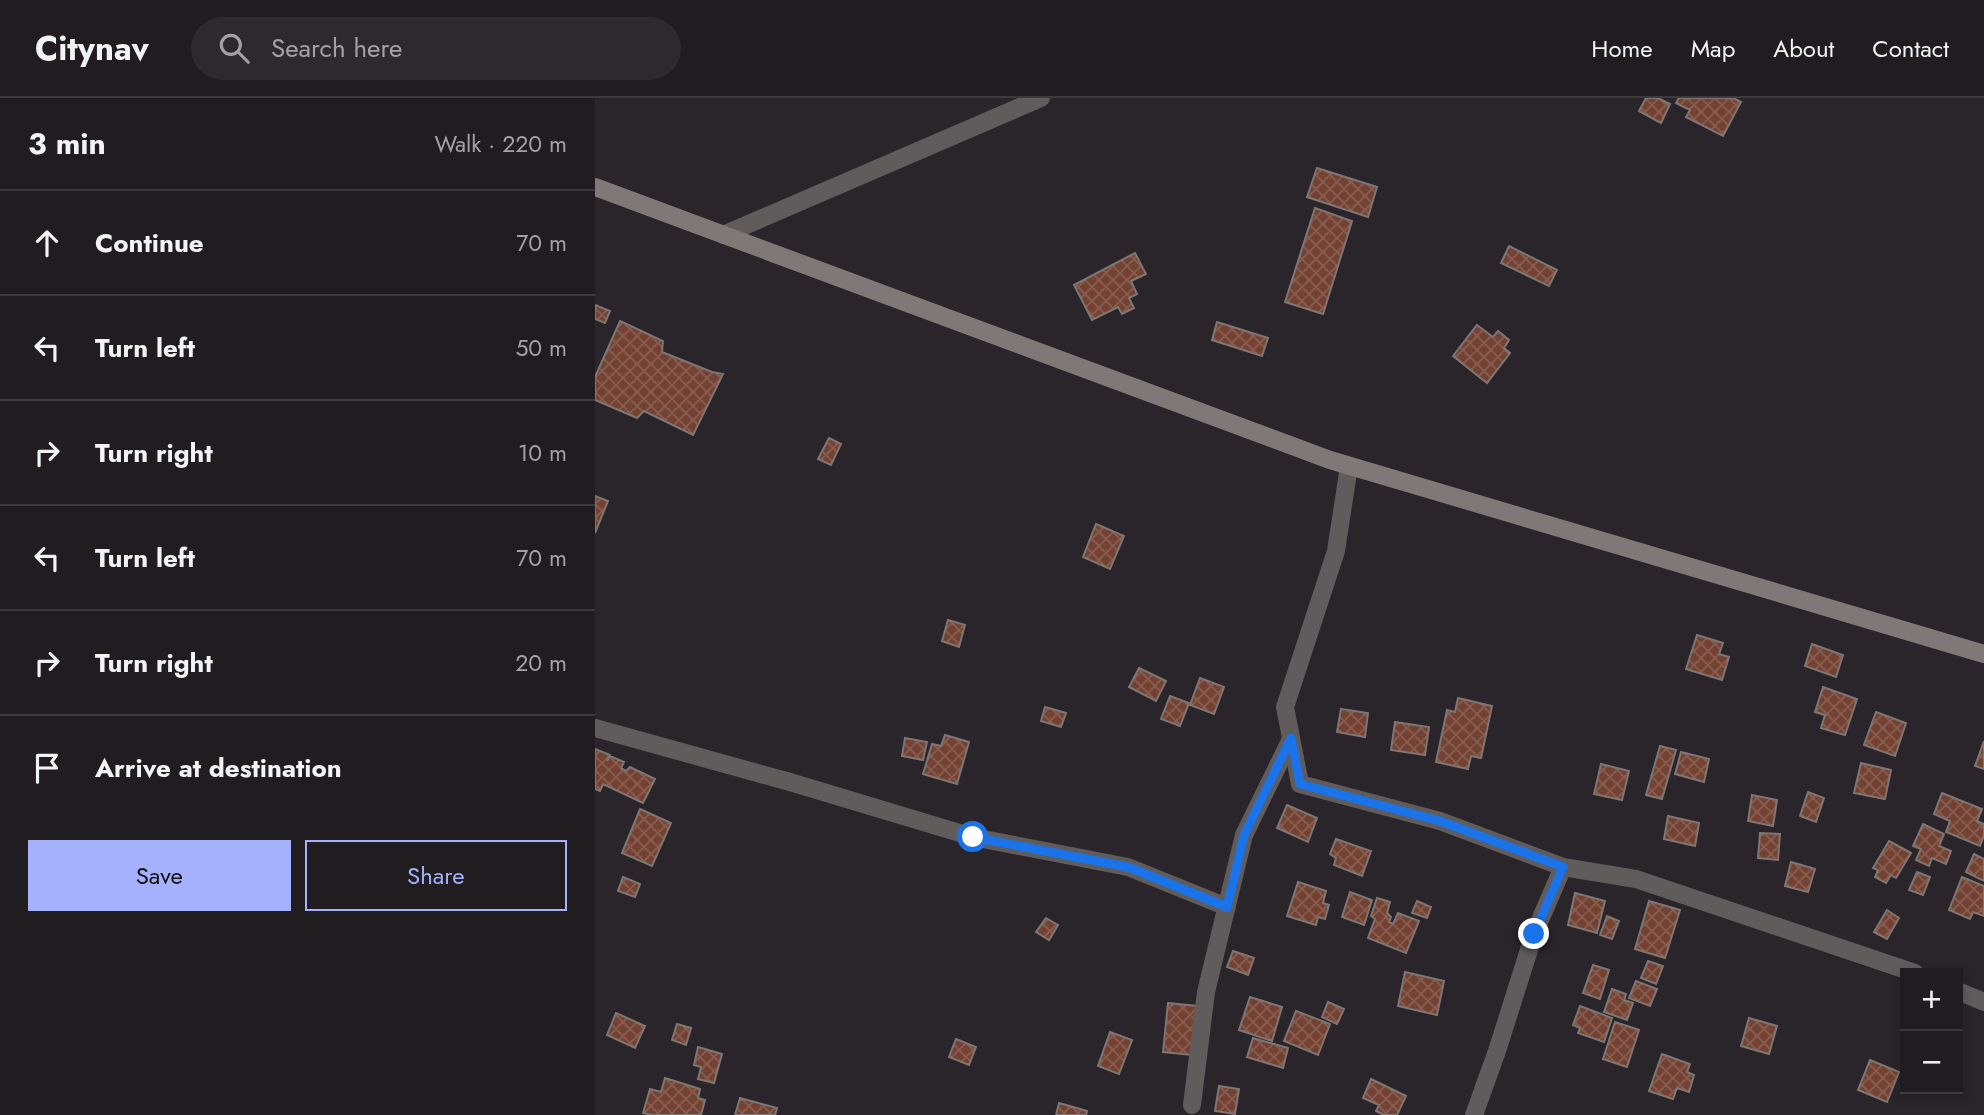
<!DOCTYPE html>
<meta charset="utf-8">
<style>
:root{--surface:#201c20;--page:#2d292d;--text:#f1f3f6;--muted:#a2a1a5;--line:#3d3a3e;--accent:#a5b1fc}
body{margin:0;font-family:Jost,sans-serif;background:var(--page);color:var(--text)}
.controls{position:absolute;right:21px;bottom:21px;display:grid;overflow:hidden;border-radius:0px;box-shadow:0 4px 10px #0003}
.controls button{width:63px;height:63px;display:grid;place-items:center;padding:0;border:0;border-bottom:2px solid var(--line);background:var(--surface);color:var(--text);font:35px sans-serif}
.stop{position:absolute;width:21px;height:21px;margin:-16px;border:5px solid #1a73e8;border-radius:50%;background:#fff}
.stop.end{background:#1a73e8;border-color:#fff;box-shadow:0 2px 7px #0008}
.list{margin:0;padding:0;list-style:none}
h2{display:flex;justify-content:space-between;align-items:center;height:91px;margin:0;padding:0 28px;font-size:30px}
h2 small{font-size:23px;font-weight:400;color:var(--muted)}
.list li{display:grid;grid-template-columns:46px 1fr auto;gap:21px;align-items:center;box-sizing:border-box;height:105px;padding:0 28px;border-top:2px solid var(--line)}
.list b{display:block;font-size:26px;white-space:nowrap}
.list em{font-size:23px;font-style:normal;color:var(--muted)}
.actions{display:flex;gap:14px;padding:21px 28px}
.actions a{flex:1;padding:16px 0;border:2px solid var(--accent);border-radius:0px;text-align:center;font-size:24px;color:var(--accent)}
.actions .main{background:var(--accent);color:#111}
.icon{flex:none;width:38px;height:38px;fill:none;stroke:currentColor;stroke-width:2;stroke-linecap:round;stroke-linejoin:round}
.map{position:relative;flex:none;width:1389px;height:1017px;overflow:hidden}
header{display:flex;align-items:center;gap:42px;box-sizing:border-box;height:98px;padding:0 35px;background:var(--surface);border-bottom:2px solid var(--line)}
header strong{font-size:33px}
nav{display:flex;gap:38px;margin-inline-start:auto;font-size:24px}
.search{width:490px;height:63px;background:var(--page);display:flex;align-items:center;gap:18px;box-sizing:border-box;padding:0 24px;border-radius:38px;color:var(--muted);font-size:26px}
main{display:flex}
aside{flex:1;background:var(--surface)}
.map>svg:first-child{display:block}
</style>
<header>
<strong>Citynav</strong>
<div class="search"><svg class="icon" aria-label="search" viewBox="0 0 24 24"><circle cx="10" cy="10" r="6"/><path d="M15 15l6 6"/></svg>Search here</div>
<nav><a>Home</a><a>Map</a><a>About</a><a>Contact</a></nav>
</header>
<main>
<aside>
<h2>3 min<small>Walk · 220 m</small></h2>
<ul class="list">
<li><svg class="icon" aria-label="ahead" viewBox="0 0 24 24"><path d="M12 20V5M6 11l6-6 6 6"/></svg><div><b>Continue</b></div><em>70 m</em></li>
<li><svg class="icon" aria-label="left" viewBox="0 0 24 24"><path d="M17 20v-9H6M10 6l-5 5 5 5"/></svg><div><b>Turn left</b></div><em>50 m</em></li>
<li><svg class="icon" aria-label="right" viewBox="0 0 24 24"><path d="M7 20v-9h11M14 6l5 5-5 5"/></svg><div><b>Turn right</b></div><em>10 m</em></li>
<li><svg class="icon" aria-label="left" viewBox="0 0 24 24"><path d="M17 20v-9H6M10 6l-5 5 5 5"/></svg><div><b>Turn left</b></div><em>70 m</em></li>
<li><svg class="icon" aria-label="right" viewBox="0 0 24 24"><path d="M7 20v-9h11M14 6l5 5-5 5"/></svg><div><b>Turn right</b></div><em>20 m</em></li>
<li><svg class="icon" aria-label="arrive" viewBox="0 0 24 24"><path d="M6 21V4h12l-3 4 3 4H6"/></svg><div><b>Arrive at destination</b></div></li>
</ul>
<div class="actions"><a class="main">Save</a><a>Share</a></div>
</aside>
<div class="map">
<svg width="1389" height="1017" viewBox="0 0 1389 1017">
<defs>
<pattern id="building-cross-hatch" width="8" height="8" patternUnits="userSpaceOnUse" patternTransform="scale(1.75)"><rect width="8" height="8" fill="#744232"/><path d="M0 0l8 8M0 8l8-8" fill="none" stroke="#885d50"/></pattern>
</defs>
<rect width="100%" height="100%" fill="#2a252a"/>
<g fill="url(#building-cross-hatch)" stroke="#7e7673" stroke-width="2">
<path d="M 1051,0 L 1063,0 L 1075,6 L 1066,25 L 1044,13 Z"/>
<path d="M 1084,0 L 1138,0 L 1146,4 L 1128,38 L 1091,19 L 1095,12 L 1081,5 Z"/>
<path d="M 722,70 L 782,89 L 773,119 L 712,99 Z"/>
<path d="M 720,110 L 757,123 L 728,216 L 690,204 Z"/>
<path d="M 914,148 L 962,172 L 954,188 L 906,165 Z"/>
<path d="M 540,155 L 551,176 L 536,183 L 542,196 L 534,200 L 539,210 L 527,216 L 523,209 L 497,222 L 479,187 Z"/>
<path d="M 0,207 L 15,213 L 10,225 L 0,221 Z"/>
<path d="M 25,223 L 68,243 L 67,254 L 117,274 L 128,276 L 98,337 L 49,313 L 42,320 L 0,302 L 0,279 Z"/>
<path d="M 622,224 L 673,240 L 667,258 L 617,242 Z"/>
<path d="M 882,227 L 898,239 L 903,233 L 914,242 L 909,250 L 915,255 L 892,285 L 858,258 Z"/>
<path d="M 234,340 L 246,346 L 236,367 L 223,361 Z"/>
<path d="M 0,398 L 13,403 L 0,435 Z"/>
<path d="M 501,426 L 529,438 L 515,471 L 488,459 Z"/>
<path d="M 353,522 L 370,527 L 364,549 L 347,543 Z"/>
<path d="M 1102,537 L 1128,545 L 1124,556 L 1134,559 L 1127,582 L 1091,571 Z"/>
<path d="M 1217,546 L 1248,557 L 1241,579 L 1210,568 Z"/>
<path d="M 544,570 L 571,583 L 561,603 L 534,589 Z"/>
<path d="M 605,580 L 629,589 L 619,616 L 595,607 Z"/>
<path d="M 1228,589 L 1262,601 L 1250,637 L 1226,630 L 1230,617 L 1220,614 Z"/>
<path d="M 575,598 L 594,605 L 585,628 L 566,621 Z"/>
<path d="M 863,600 L 897,608 L 886,660 L 876,658 L 873,671 L 841,664 L 852,612 L 860,614 Z"/>
<path d="M 450,609 L 471,615 L 466,629 L 446,623 Z"/>
<path d="M 746,611 L 773,615 L 770,639 L 742,634 Z"/>
<path d="M 1281,614 L 1311,625 L 1300,658 L 1269,647 Z"/>
<path d="M 800,624 L 834,629 L 830,657 L 796,652 Z"/>
<path d="M 350,637 L 374,644 L 362,686 L 328,676 L 337,646 L 346,648 Z"/>
<path d="M 310,640 L 332,644 L 328,662 L 307,658 Z"/>
<path d="M 1389,643 L 1389,671 L 1380,668 Z"/>
<path d="M 1065,648 L 1081,652 L 1067,701 L 1051,697 Z"/>
<path d="M 0,651 L 15,657 L 12,663 L 15,658 L 29,664 L 26,670 L 31,673 L 35,669 L 60,681 L 48,705 L 8,686 L 5,693 L 0,691 Z"/>
<path d="M 1086,654 L 1114,661 L 1109,684 L 1080,676 Z"/>
<path d="M 1266,665 L 1296,672 L 1290,701 L 1259,695 Z"/>
<path d="M 1006,666 L 1034,673 L 1027,702 L 999,696 Z"/>
<path d="M 1213,694 L 1229,700 L 1221,724 L 1205,718 Z"/>
<path d="M 1347,695 L 1387,711 L 1382,723 L 1389,726 L 1389,737 L 1385,748 L 1351,734 L 1355,723 L 1339,716 Z"/>
<path d="M 1157,697 L 1182,702 L 1178,728 L 1153,723 Z"/>
<path d="M 692,707 L 722,720 L 713,744 L 682,730 Z"/>
<path d="M 45,711 L 76,725 L 57,768 L 27,755 Z"/>
<path d="M 1073,718 L 1104,725 L 1100,748 L 1069,741 Z"/>
<path d="M 1328,726 L 1349,736 L 1344,748 L 1356,753 L 1351,766 L 1337,760 L 1334,768 L 1321,762 L 1326,751 L 1318,748 Z"/>
<path d="M 1165,735 L 1185,736 L 1183,762 L 1163,760 Z"/>
<path d="M 741,741 L 776,753 L 767,778 L 739,767 L 741,760 L 735,756 Z"/>
<path d="M 1294,743 L 1316,755 L 1301,780 L 1296,777 L 1291,785 L 1280,779 L 1283,772 L 1278,770 Z"/>
<path d="M 1379,756 L 1389,761 L 1389,783 L 1371,774 Z"/>
<path d="M 1196,764 L 1220,771 L 1213,794 L 1190,788 Z"/>
<path d="M 1322,774 L 1335,779 L 1328,797 L 1314,792 Z"/>
<path d="M 28,779 L 45,786 L 40,799 L 23,793 Z"/>
<path d="M 1367,779 L 1389,788 L 1389,818 L 1378,814 L 1375,821 L 1354,812 Z"/>
<path d="M 703,784 L 731,793 L 728,805 L 734,807 L 730,821 L 723,819 L 721,827 L 692,818 Z"/>
<path d="M 755,794 L 777,802 L 769,827 L 747,819 Z"/>
<path d="M 980,795 L 1010,803 L 1002,835 L 973,827 Z"/>
<path d="M 782,800 L 795,804 L 792,815 L 796,819 L 794,824 L 798,826 L 803,815 L 824,823 L 811,855 L 773,840 L 780,821 L 776,818 Z"/>
<path d="M 822,803 L 836,809 L 832,820 L 817,815 Z"/>
<path d="M 1054,803 L 1085,812 L 1070,860 L 1040,851 Z"/>
<path d="M 1292,812 L 1304,820 L 1292,841 L 1279,834 Z"/>
<path d="M 1012,818 L 1024,823 L 1017,841 L 1005,837 Z"/>
<path d="M 451,820 L 463,827 L 454,842 L 441,834 Z"/>
<path d="M 638,853 L 659,860 L 653,877 L 632,869 Z"/>
<path d="M 1053,863 L 1068,868 L 1061,886 L 1046,880 Z"/>
<path d="M 998,867 L 1014,872 L 1005,901 L 988,895 Z"/>
<path d="M 810,874 L 849,883 L 842,917 L 803,908 Z"/>
<path d="M 1041,883 L 1062,891 L 1055,908 L 1034,900 Z"/>
<path d="M 1017,891 L 1031,896 L 1029,902 L 1038,905 L 1032,922 L 1009,914 Z"/>
<path d="M 655,899 L 687,909 L 677,943 L 644,932 Z"/>
<path d="M 733,904 L 749,911 L 742,926 L 727,919 Z"/>
<path d="M 573,905 L 602,908 L 597,957 L 568,954 Z"/>
<path d="M 985,908 L 1017,920 L 1009,944 L 983,935 L 985,930 L 978,927 Z"/>
<path d="M 701,913 L 735,926 L 723,957 L 689,943 Z"/>
<path d="M 21,915 L 50,928 L 40,950 L 12,937 Z"/>
<path d="M 1154,920 L 1182,928 L 1174,956 L 1146,948 Z"/>
<path d="M 1020,924 L 1044,932 L 1032,969 L 1008,961 Z"/>
<path d="M 82,926 L 96,930 L 91,947 L 77,942 Z"/>
<path d="M 515,934 L 537,942 L 524,976 L 503,968 Z"/>
<path d="M 658,940 L 693,950 L 688,970 L 652,959 Z"/>
<path d="M 361,941 L 381,949 L 374,967 L 354,959 Z"/>
<path d="M 103,949 L 127,956 L 119,985 L 103,981 L 106,969 L 99,967 Z"/>
<path d="M 1067,956 L 1095,966 L 1092,974 L 1099,977 L 1094,994 L 1082,990 L 1078,1001 L 1054,993 Z"/>
<path d="M 1275,962 L 1304,974 L 1292,1004 L 1263,992 Z"/>
<path d="M 70,980 L 105,991 L 103,1000 L 110,1002 L 106,1017 L 57,1017 L 48,1015 L 55,991 L 66,994 Z"/>
<path d="M 776,981 L 811,998 L 802,1017 L 789,1017 L 781,1013 L 784,1007 L 768,1000 Z"/>
<path d="M 624,988 L 644,991 L 640,1016 L 620,1013 Z"/>
<path d="M 145,1000 L 182,1010 L 180,1017 L 140,1017 Z"/>
<path d="M 464,1005 L 492,1013 L 491,1017 L 461,1017 Z"/>
</g>
<g fill="none" stroke-linecap="round" stroke-linejoin="round">
<g stroke="#5f5c5b" stroke-width="18">
<path d="M 128,137 L 446,0"/>
<path d="M 754,368 L 741,453 L 690,609 L 705,686 L 845,723 L 968,769 L 1041,781 L 1320,875"/>
<path d="M 0,630 L 195,684 L 378,739 L 533,769 L 632,809"/>
<path d="M 1363,893 L 1389,904"/>
<path d="M 597,1007 L 611,894 L 649,737 L 696,641"/>
<path d="M 879,1017 L 902,953 L 939,836 L 968,769"/>
</g>
<path stroke="#7e7977" stroke-width="18" d="M 0,89 L 735,362 L 1389,556"/>
</g>
<g fill="none" stroke-linecap="round" stroke-linejoin="round">
<path stroke="#1a73e8" stroke-width="9" d="M 378,739 L 533,769 L 632,809 L 649,737 L 696,640 L 705,686 L 845,723 L 968,769 L 939,836"/>
</g>
</svg>
<div class="controls">
<button>+</button>
<button>−</button>
</div>
<div class="stop" style="left:378px;top:739px"></div>
<div class="stop end" style="left:939px;top:836px"></div>
</div>
</main>
